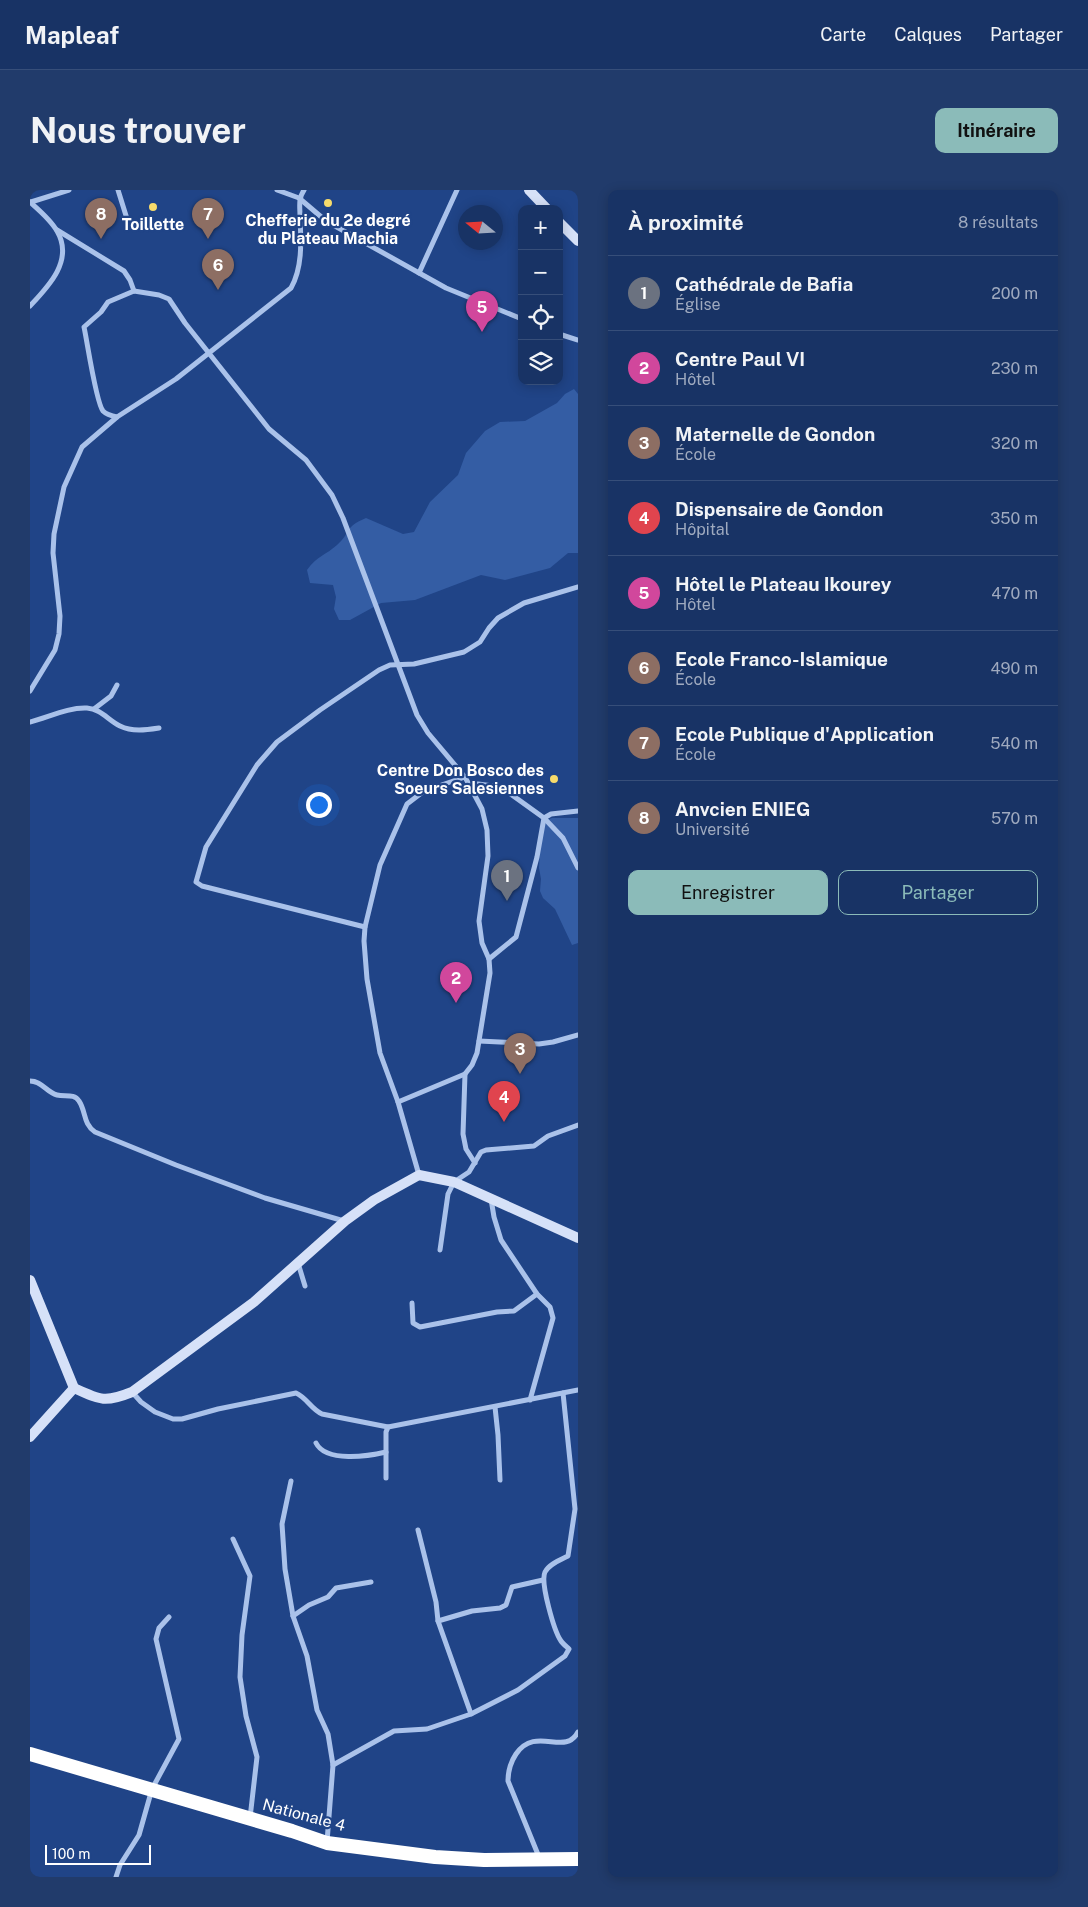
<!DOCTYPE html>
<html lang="fr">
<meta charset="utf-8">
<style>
:root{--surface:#183365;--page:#213b6b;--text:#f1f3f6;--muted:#9faabf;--line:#364e79;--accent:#8bbbb9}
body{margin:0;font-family:"Public Sans",sans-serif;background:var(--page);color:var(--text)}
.controls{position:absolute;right:15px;top:15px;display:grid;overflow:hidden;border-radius:10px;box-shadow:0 2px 12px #0003}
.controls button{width:45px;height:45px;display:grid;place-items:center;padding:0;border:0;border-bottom:1px solid var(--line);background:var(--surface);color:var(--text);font:25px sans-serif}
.compass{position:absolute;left:428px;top:15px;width:45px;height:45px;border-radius:50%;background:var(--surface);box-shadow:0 2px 12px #0003;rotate:288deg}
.scale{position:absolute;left:15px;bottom:12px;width:106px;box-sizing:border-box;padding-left:5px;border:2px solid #fff;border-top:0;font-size:14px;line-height:18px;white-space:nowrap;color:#fff;-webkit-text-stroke:4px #204487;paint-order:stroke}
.you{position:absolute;left:288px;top:614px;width:18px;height:18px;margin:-12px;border:4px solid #fff;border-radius:50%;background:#1a73e8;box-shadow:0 0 0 8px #1a73e833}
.badge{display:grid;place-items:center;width:32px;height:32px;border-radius:50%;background:var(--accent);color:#fff;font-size:16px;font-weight:700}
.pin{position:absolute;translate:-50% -41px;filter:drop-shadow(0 1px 2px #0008)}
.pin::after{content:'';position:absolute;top:26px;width:18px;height:15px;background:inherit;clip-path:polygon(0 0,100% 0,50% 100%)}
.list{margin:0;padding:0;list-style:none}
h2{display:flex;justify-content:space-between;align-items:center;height:65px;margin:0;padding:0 20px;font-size:21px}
h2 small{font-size:16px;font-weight:400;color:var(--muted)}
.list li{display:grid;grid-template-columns:32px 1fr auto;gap:15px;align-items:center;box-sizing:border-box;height:75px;padding:0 20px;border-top:1px solid var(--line)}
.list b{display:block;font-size:19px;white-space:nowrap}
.list p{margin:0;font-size:16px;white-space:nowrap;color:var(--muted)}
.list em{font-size:16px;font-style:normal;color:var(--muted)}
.actions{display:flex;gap:10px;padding:15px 20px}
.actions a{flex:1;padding:11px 0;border:1px solid var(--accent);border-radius:10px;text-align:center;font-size:18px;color:var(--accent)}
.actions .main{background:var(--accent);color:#111}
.icon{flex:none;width:28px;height:28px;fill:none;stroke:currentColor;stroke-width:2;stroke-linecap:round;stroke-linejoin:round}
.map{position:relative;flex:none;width:548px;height:1687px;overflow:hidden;border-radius:10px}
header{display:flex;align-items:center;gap:30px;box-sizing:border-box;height:70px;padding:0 25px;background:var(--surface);border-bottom:1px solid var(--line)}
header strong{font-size:24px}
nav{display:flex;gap:28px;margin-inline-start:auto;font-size:18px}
.intro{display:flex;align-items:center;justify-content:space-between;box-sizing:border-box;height:120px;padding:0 30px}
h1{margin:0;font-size:35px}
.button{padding:12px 22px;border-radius:10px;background:var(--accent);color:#111;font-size:18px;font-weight:700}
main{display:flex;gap:30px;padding:0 30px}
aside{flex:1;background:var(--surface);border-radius:10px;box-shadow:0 2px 12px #0003}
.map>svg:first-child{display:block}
</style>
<header>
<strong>Mapleaf</strong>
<nav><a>Carte</a><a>Calques</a><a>Partager</a></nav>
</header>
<div class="intro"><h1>Nous trouver</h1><a class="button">Itinéraire</a></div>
<main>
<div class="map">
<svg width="548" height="1687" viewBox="0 0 548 1687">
<rect width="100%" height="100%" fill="#204487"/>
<g fill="#345da4">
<path d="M 544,199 L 548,204 L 548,363 L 538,363 L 520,378 L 475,390 L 451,385 L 385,410 L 351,413 L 320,430 L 309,430 L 304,419 L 306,407 L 303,395 L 280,393 L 277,380 C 287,366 296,365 307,355 C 321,343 314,337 336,328 L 373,344 L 384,342 L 400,312 L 428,285 L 436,263 L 455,241 L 470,232 L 495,231 L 527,213 L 535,204 Z"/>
<path d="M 522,628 L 548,628 L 548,753 L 542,755 L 525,719 L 513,708 L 510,701 L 511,689 L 509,678 L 511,632 Z"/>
</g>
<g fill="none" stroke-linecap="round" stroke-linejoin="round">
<g stroke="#aac2ea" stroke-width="5">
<path d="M 88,0 L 98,32"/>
<path d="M 247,0 L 269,8 L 296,31 L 416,98 L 492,129"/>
<path d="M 0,12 C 9,20 21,30 27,41 C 44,70 19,96 0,116"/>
<path d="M 1,12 L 39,0"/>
<path d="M 27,40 L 94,81 L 100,90 L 104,101"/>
<path d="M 389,83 L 427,0"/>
<path d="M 529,144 L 548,150"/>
<path d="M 87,227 C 82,226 77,225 73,221 C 66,213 57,150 54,137 L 71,122 L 78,112 L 104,101 L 129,105 L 139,109 L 155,133 L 239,239 L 276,270 L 302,305 L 313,328 L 387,525 L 398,543 L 435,587 L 452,619 L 457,640 L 458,666 L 449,731 L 452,753 L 459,769 L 460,783 L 447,863 L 442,875 L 435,884 L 368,912 L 389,985"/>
<path d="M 0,501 L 25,460 L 29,444 L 30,426 L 23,363 L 24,344 L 34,297 L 52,257 L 87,227 L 146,189 L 261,98 C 273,77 271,50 270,26 C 270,16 268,9 274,0"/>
<path d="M 64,519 L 81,506 L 87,495"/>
<path d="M 0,532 C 17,528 38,517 57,518 C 71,519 78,530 90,536 C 102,542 116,540 129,538"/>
<path d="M 440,596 L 448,594 L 471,597 L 514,628 L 533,648 L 548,678"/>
<path d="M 335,737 L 172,696 L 166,692 L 176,657 L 227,575 L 247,552 L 290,520 L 349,480 L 360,475 L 384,474 L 434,462 L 450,452 L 459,438 L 468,428 L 494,413 L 548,397"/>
<path d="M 459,769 L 486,747 L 507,667 L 514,628 L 521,624 L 548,621"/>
<path d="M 449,851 L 509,854 L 523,852 L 548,845"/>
<path d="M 435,884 L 433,944 L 436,959 L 445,973"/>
<path d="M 0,891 C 12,891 16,902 27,905 C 35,907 44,903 49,911 C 56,921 53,934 65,942 L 146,975 L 235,1008 L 314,1031"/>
<path d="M 368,912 L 350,863 L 337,789 L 334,751 L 335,737 L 350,675 L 377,614 L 394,601 L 435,587"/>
<path d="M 461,1009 L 464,1027 L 471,1050 L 507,1104 L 520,1117 L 523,1128 L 500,1210"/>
<path d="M 410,1060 L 418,1004 L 424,992 L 439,982 L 451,962 L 456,960 L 504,956 L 518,946 L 548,935"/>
<path d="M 268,1073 L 275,1096"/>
<path d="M 382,1113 L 383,1133 L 390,1137 L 467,1122 L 484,1121 L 507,1104"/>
<path d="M 102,1202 L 111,1212 L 125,1222 L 143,1229 L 152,1229 L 188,1219 L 266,1203 C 277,1208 281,1219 292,1224 L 358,1237"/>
<path d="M 465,1217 L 468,1245 L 470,1290"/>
<path d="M 286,1253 C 296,1273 339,1266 356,1262"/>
<path d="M 356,1288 L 356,1242 L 358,1237 L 548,1200"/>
<path d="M 261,1291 L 252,1334 L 255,1379 L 263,1426 L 277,1466 L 287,1520 L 298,1544 L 303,1575 L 297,1652"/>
<path d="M 388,1340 L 406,1412 L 408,1431 L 441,1524"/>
<path d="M 203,1349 L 220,1386 L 212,1445 L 210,1487 L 216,1526 L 227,1567 L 220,1628"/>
<path d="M 263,1426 L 279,1415 L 298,1407 L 306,1398 L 341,1392"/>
<path d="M 408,1431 L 442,1421 L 470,1418 L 476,1415 L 482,1397 L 513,1390"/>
<path d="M 303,1575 L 364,1541 L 397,1539 L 441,1524 L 488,1500 L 535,1466 L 539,1459 C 537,1457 533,1454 531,1451 C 524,1441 510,1392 515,1382 C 519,1374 530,1370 538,1366 L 545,1319 L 533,1203"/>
<path d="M 509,1667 L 478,1591 C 478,1580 480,1573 486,1564 C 506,1535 535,1567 548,1542"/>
<path d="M 86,1687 L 90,1675 L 109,1645 L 122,1599 L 149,1549 L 126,1449 L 129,1438 L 139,1427"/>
</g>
<g stroke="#d6e1f8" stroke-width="10">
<path d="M 499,0 L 517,19"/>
<path d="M 529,32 L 548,51"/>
<path d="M 0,1090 L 44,1198 C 70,1210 75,1213 102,1202 L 224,1112 L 315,1031 L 344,1010 L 389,985 L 424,992 L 548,1048"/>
<path d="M 0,1247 L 44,1198"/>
</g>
<path stroke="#fff" stroke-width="14" d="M 0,1564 L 262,1641 L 297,1653 L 405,1667 L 454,1670 L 548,1669"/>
</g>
<g fill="#f7db6b" stroke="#204487" stroke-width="2">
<circle cx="298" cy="13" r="5"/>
<circle cx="123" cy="17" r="5"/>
<circle cx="524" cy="589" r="5"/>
</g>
<g text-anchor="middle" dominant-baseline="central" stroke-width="4.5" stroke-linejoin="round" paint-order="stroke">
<g font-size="16" font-weight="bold" fill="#fff" stroke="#204487">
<text x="298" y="30">Chefferie du 2e degré<tspan x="298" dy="18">du Plateau Machia</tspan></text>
<text x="123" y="34">Toillette</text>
<text x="514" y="580" text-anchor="end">Centre Don Bosco des<tspan x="514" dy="18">Soeurs Salesiennes</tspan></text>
</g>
<g font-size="16" fill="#fff" stroke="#204487">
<text transform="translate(274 1625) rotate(15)">Nationale 4</text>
</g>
</g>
</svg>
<div class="controls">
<button>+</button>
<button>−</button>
<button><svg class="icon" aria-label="locate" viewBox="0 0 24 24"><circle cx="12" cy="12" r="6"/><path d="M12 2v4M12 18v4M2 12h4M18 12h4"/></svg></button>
<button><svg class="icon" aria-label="layers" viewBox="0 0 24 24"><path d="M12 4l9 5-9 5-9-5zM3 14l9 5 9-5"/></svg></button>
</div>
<svg class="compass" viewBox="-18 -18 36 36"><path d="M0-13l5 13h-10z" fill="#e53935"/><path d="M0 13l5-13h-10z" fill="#9faabf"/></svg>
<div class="scale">100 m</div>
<div class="you"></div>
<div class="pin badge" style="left:477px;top:711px;background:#6b7280">1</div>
<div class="pin badge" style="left:426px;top:813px;background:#d1479c">2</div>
<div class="pin badge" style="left:490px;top:884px;background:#8d6e63">3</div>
<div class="pin badge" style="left:474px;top:932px;background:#e0444e">4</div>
<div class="pin badge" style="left:452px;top:142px;background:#d1479c">5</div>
<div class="pin badge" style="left:188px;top:100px;background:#8d6e63">6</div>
<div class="pin badge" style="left:178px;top:49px;background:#8d6e63">7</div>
<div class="pin badge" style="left:71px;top:49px;background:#8d6e63">8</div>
</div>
<aside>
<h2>À proximité<small>8 résultats</small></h2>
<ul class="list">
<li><span class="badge" style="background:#6b7280">1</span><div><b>Cathédrale de Bafia</b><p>Église</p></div><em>200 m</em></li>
<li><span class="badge" style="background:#d1479c">2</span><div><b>Centre Paul VI</b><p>Hôtel</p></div><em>230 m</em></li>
<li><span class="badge" style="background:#8d6e63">3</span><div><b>Maternelle de Gondon</b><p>École</p></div><em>320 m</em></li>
<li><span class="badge" style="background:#e0444e">4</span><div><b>Dispensaire de Gondon</b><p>Hôpital</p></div><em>350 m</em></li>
<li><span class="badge" style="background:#d1479c">5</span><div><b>Hôtel le Plateau Ikourey</b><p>Hôtel</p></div><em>470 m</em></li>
<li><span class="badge" style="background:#8d6e63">6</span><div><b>Ecole Franco-Islamique</b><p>École</p></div><em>490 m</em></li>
<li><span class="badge" style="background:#8d6e63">7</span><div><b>Ecole Publique d'Application</b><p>École</p></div><em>540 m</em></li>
<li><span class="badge" style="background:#8d6e63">8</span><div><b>Anvcien ENIEG</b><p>Université</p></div><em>570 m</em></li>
</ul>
<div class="actions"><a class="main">Enregistrer</a><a>Partager</a></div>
</aside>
</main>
